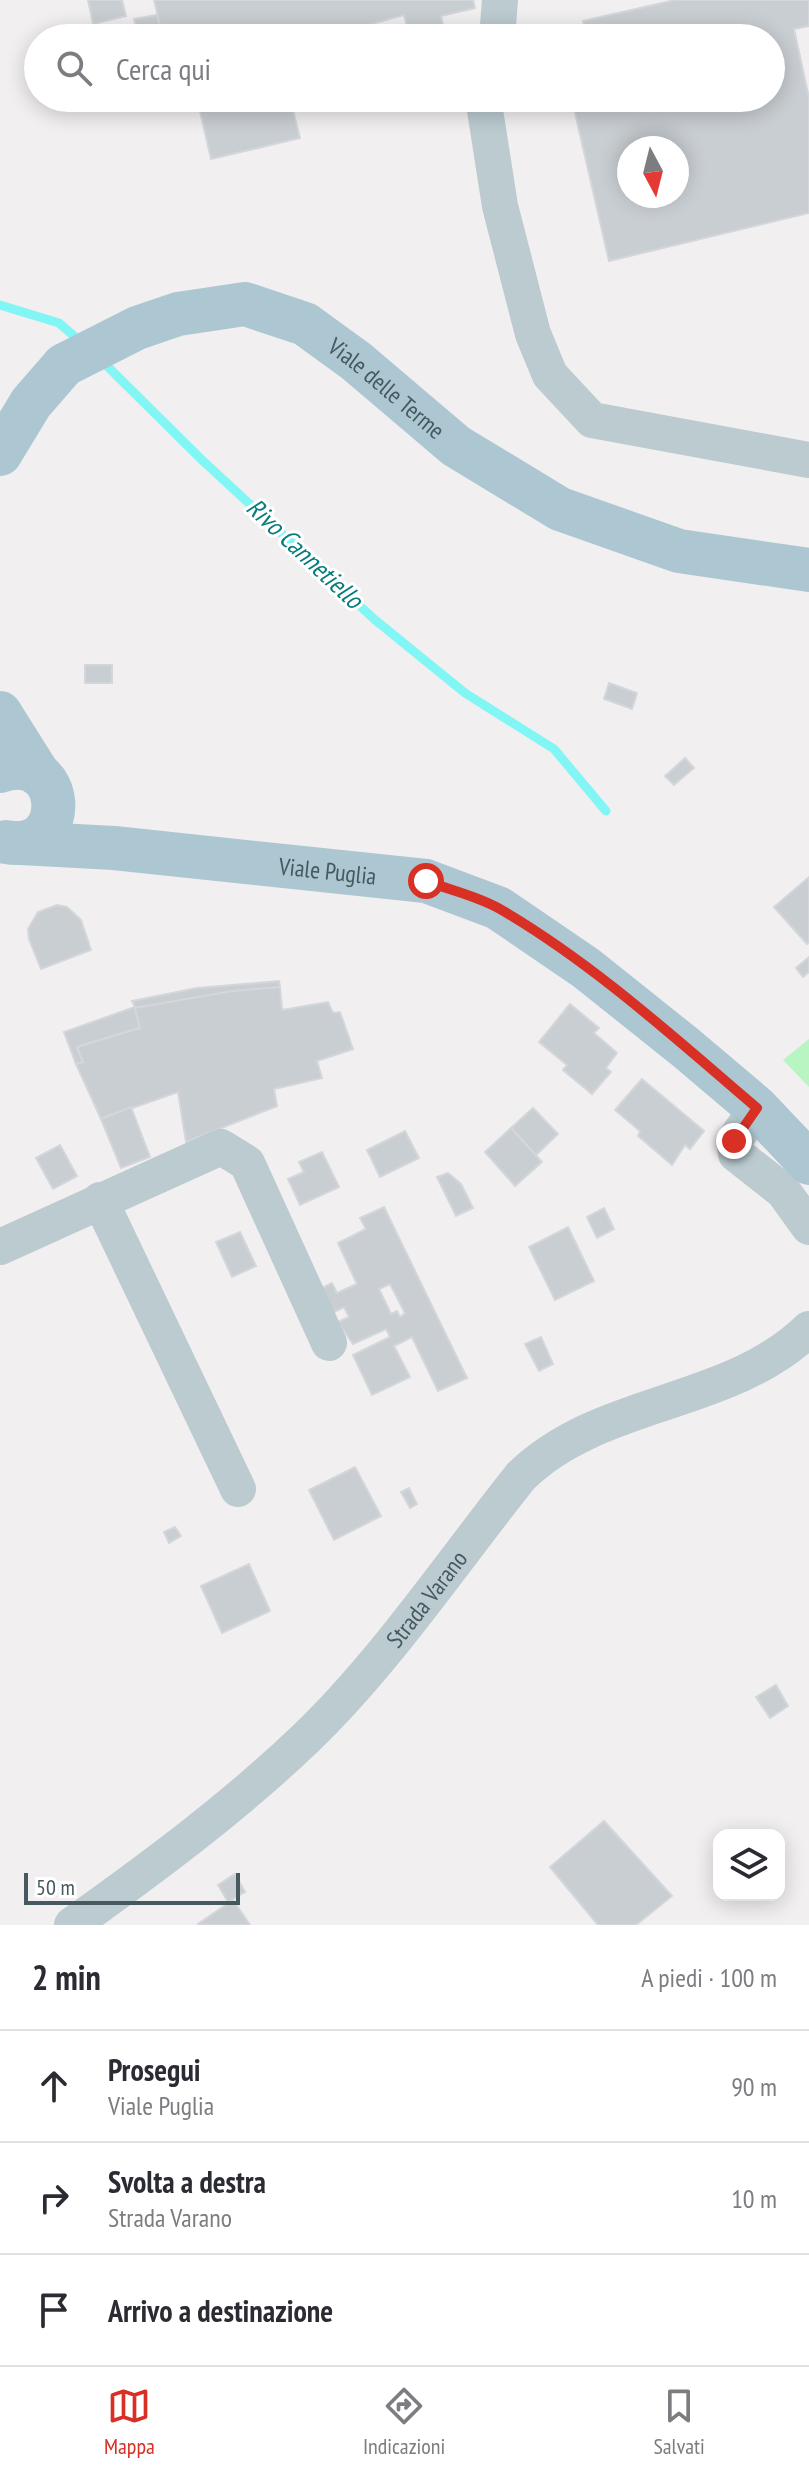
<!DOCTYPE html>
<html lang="it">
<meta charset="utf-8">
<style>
:root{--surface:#fff;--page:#f7f7f7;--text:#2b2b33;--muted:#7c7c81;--line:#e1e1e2;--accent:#d93025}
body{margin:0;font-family:"PT Sans Narrow",sans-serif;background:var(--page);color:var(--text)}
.controls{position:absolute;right:24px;bottom:24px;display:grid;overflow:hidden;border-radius:16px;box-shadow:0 4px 20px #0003}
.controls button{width:72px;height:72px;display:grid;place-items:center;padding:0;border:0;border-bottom:2px solid var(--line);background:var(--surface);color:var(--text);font:40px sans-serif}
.compass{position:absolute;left:617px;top:136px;width:72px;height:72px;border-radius:50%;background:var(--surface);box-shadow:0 4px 20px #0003;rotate:173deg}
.scale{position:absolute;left:24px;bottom:20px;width:216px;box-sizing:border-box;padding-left:8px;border:4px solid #45595f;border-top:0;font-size:22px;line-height:28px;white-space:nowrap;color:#45595f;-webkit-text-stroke:6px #fff;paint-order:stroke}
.stop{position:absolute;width:24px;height:24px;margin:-18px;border:6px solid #d93025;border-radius:50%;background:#fff}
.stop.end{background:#d93025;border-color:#fff;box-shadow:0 2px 8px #0008}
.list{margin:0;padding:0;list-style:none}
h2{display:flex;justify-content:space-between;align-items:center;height:104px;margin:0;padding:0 32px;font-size:34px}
h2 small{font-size:26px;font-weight:400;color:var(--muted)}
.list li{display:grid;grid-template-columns:52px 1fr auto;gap:24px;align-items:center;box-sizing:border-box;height:112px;padding:0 32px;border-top:2px solid var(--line)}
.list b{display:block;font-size:30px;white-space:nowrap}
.list p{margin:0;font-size:26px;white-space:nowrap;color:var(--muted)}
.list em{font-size:26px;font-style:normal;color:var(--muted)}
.icon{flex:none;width:44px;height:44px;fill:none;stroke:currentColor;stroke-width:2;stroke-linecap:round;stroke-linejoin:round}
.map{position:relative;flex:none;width:809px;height:1925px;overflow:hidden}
.search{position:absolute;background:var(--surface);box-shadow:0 4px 20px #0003;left:24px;right:24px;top:24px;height:88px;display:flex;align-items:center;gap:20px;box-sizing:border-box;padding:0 28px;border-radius:44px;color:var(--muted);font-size:30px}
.sheet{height:440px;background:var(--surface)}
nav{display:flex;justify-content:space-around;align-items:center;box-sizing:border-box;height:112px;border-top:2px solid var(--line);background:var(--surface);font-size:22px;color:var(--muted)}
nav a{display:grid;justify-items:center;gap:4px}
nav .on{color:var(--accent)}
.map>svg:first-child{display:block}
</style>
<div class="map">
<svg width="809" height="1925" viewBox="0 0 809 1925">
<rect width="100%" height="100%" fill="#f2eff0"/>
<path fill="#b9f4c3" d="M 809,1039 L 809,1087 L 783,1060 Z"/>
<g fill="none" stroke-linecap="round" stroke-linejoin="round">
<g stroke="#82f6f4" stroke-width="9">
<path d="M 0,305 L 59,323 L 82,343"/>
<path d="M 102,361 L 202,460 L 374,619 L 465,693 L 554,749 L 606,811"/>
</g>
</g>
<g fill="#c9ced3" stroke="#d3d7dc" stroke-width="2" fill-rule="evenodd">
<path d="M 88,0 L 122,0 L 126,16 L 93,24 Z"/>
<path d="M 154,0 L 473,0 L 475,8 L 441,16 L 446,38 L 410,38 L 404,15 L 357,28 L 360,38 L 163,38 Z"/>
<path d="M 675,0 L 809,0 L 809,26 L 794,29 L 809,98 L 809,213 L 609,261 L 573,104 L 547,107 L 546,98 L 771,98 L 771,38 L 588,38 L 583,21 ZM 629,148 L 677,148 L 677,196 L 629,196 Z"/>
<path d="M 157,15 L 162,34 L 139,38 L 134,19 Z"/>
<path d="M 197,98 L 290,98 L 300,138 L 211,159 Z"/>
<rect x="85" y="665" width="27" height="18"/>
<path d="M 609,683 L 637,693 L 632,709 L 604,699 Z"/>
<path d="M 685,758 L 694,768 L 674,785 L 665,776 Z"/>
<path d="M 809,877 L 809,942 L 807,944 L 774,907 Z"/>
<path d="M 57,905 L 67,907 L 81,920 L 91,950 L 41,969 L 29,939 L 28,929 L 38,912 Z"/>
<path d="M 809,957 L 809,972 L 803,977 L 796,968 Z"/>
<path d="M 279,981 L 280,987 L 233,991 L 135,1008 L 140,1028 L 77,1047 L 83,1062 L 76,1064 L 64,1032 L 135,1007 L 132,1001 L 197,988 Z"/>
<path d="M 280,987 L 282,1010 L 328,1002 L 333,1013 L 340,1012 L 353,1049 L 317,1061 L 322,1078 L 274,1089 L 277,1106 L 186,1142 L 178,1092 L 101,1119 L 76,1064 L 83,1062 L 77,1047 L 140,1028 L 135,1008 L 233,991 Z"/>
<path d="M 570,1004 L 599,1028 L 594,1033 L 617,1053 L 606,1068 L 611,1072 L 592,1094 L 563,1070 L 567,1065 L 539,1042 Z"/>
<path d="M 642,1079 L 704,1131 L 690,1149 L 685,1145 L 672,1165 L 638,1136 L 640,1131 L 615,1110 Z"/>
<path d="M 131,1107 L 150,1157 L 121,1168 L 101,1119 Z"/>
<path d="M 533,1108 L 558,1134 L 536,1155 L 511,1128 Z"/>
<path d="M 511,1128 L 542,1162 L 515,1186 L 485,1152 Z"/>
<path d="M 405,1131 L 419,1158 L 380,1177 L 367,1150 Z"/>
<path d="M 60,1145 L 77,1176 L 53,1189 L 36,1158 Z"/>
<path d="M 322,1152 L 339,1187 L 300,1205 L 288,1179 L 304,1172 L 299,1162 Z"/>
<path d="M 448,1173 L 461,1184 L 473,1208 L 456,1216 L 437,1177 Z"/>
<path d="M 384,1207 L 467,1378 L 438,1391 L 412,1337 L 394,1346 L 410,1377 L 372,1395 L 353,1355 L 390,1337 L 386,1329 L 353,1344 L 338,1322 L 349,1317 L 344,1307 L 324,1317 L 312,1293 L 332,1283 L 337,1293 L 357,1284 L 338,1243 L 366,1229 L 360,1218 ZM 390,1284 L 405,1313 L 400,1317 L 397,1311 L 391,1314 L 379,1289 Z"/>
<path d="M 604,1208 L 614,1229 L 597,1238 L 587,1217 Z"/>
<path d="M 568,1227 L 594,1281 L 555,1300 L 529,1247 Z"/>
<path d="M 240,1232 L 256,1266 L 232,1277 L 216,1242 Z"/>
<path d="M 541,1337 L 553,1364 L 539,1371 L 525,1344 Z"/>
<path d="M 355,1467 L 381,1516 L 334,1540 L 309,1490 Z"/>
<path d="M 409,1488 L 417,1504 L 410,1508 L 401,1492 Z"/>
<path d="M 175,1527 L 181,1536 L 169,1543 L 164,1532 Z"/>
<path d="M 249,1564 L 270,1611 L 222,1633 L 201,1586 Z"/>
<path d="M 776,1685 L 788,1706 L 770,1718 L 756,1697 Z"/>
<path d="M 604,1821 L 672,1896 L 636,1925 L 598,1925 L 550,1867 Z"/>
<path d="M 235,1874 L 245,1892 L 228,1902 L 218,1885 Z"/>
<path d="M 233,1900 L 250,1925 L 199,1925 L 198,1924 Z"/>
</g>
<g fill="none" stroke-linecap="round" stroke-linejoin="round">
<g stroke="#bbcbd0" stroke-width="36">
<path d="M 497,38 L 500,0"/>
<path d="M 487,98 L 485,110 L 500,206 L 533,334 L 550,375 L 592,420 L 809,460"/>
<path d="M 757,1108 L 734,1141 L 736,1154 L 783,1191 L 809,1227"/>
<path d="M 100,1200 L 238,1489"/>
<path d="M 0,1247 L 221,1147 L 247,1163 L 329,1343"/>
<path id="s1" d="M 72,1925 C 153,1867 233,1808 305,1739 C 383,1665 453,1561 521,1476 C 601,1398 729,1407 809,1329"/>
</g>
<g stroke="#acc7d1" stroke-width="44">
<path id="s2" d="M 0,454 L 31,403 L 64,365 L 137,328 L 178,314 L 245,304 L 305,324 L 356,361 L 456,446 L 560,509 L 679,551 L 809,570"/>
<path d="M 0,713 L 39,775"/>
<path d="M 0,771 C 67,748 73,855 6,842"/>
<path id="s3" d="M 21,843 L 114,848 L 426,881 L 498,908 L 586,968 L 685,1047 L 757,1108 L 809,1163"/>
</g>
</g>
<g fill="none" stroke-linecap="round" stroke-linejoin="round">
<path stroke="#d93025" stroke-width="10" d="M 426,881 C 450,890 478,896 500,909 C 593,963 676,1039 757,1108 L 734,1141"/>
</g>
<g text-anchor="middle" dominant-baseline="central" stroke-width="6" stroke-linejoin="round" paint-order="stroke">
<g font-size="24" fill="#45595f" stroke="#fff">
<text stroke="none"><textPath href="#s2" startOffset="470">Viale delle Terme</textPath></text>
<text stroke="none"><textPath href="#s3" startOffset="308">Viale Puglia</textPath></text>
<text stroke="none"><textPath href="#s1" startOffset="484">Strada Varano</textPath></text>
</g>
<g font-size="26" font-style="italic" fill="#067d7c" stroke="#fff">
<text transform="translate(305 553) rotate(43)">Rivo Cannetiello</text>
</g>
</g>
</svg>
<div class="controls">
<button><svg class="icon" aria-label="layers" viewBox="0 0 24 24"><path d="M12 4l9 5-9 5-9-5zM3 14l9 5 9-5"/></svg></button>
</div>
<svg class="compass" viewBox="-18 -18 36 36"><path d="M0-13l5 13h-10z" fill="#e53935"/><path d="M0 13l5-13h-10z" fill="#7c7c81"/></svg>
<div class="scale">50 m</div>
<div class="stop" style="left:426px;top:881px"></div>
<div class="stop end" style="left:734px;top:1141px"></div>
<div class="search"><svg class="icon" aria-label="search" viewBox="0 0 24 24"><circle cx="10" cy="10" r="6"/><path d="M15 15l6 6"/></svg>Cerca qui</div>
</div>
<section class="sheet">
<h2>2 min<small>A piedi · 100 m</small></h2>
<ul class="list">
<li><svg class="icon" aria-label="ahead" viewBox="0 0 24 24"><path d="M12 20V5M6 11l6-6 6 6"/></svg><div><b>Prosegui</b><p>Viale Puglia</p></div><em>90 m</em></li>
<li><svg class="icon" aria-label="right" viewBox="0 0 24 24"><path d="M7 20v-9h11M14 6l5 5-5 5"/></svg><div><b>Svolta a destra</b><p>Strada Varano</p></div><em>10 m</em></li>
<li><svg class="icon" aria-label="arrive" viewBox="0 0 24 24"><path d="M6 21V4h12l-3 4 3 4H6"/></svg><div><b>Arrivo a destinazione</b></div></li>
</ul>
</section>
<nav>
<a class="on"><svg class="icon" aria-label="map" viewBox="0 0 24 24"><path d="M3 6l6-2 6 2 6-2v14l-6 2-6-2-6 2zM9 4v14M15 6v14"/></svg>Mappa</a>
<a><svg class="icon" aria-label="directions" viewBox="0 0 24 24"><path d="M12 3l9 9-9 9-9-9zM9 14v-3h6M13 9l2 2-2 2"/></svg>Indicazioni</a>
<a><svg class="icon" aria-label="saved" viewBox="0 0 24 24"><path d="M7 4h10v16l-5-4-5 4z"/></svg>Salvati</a>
</nav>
